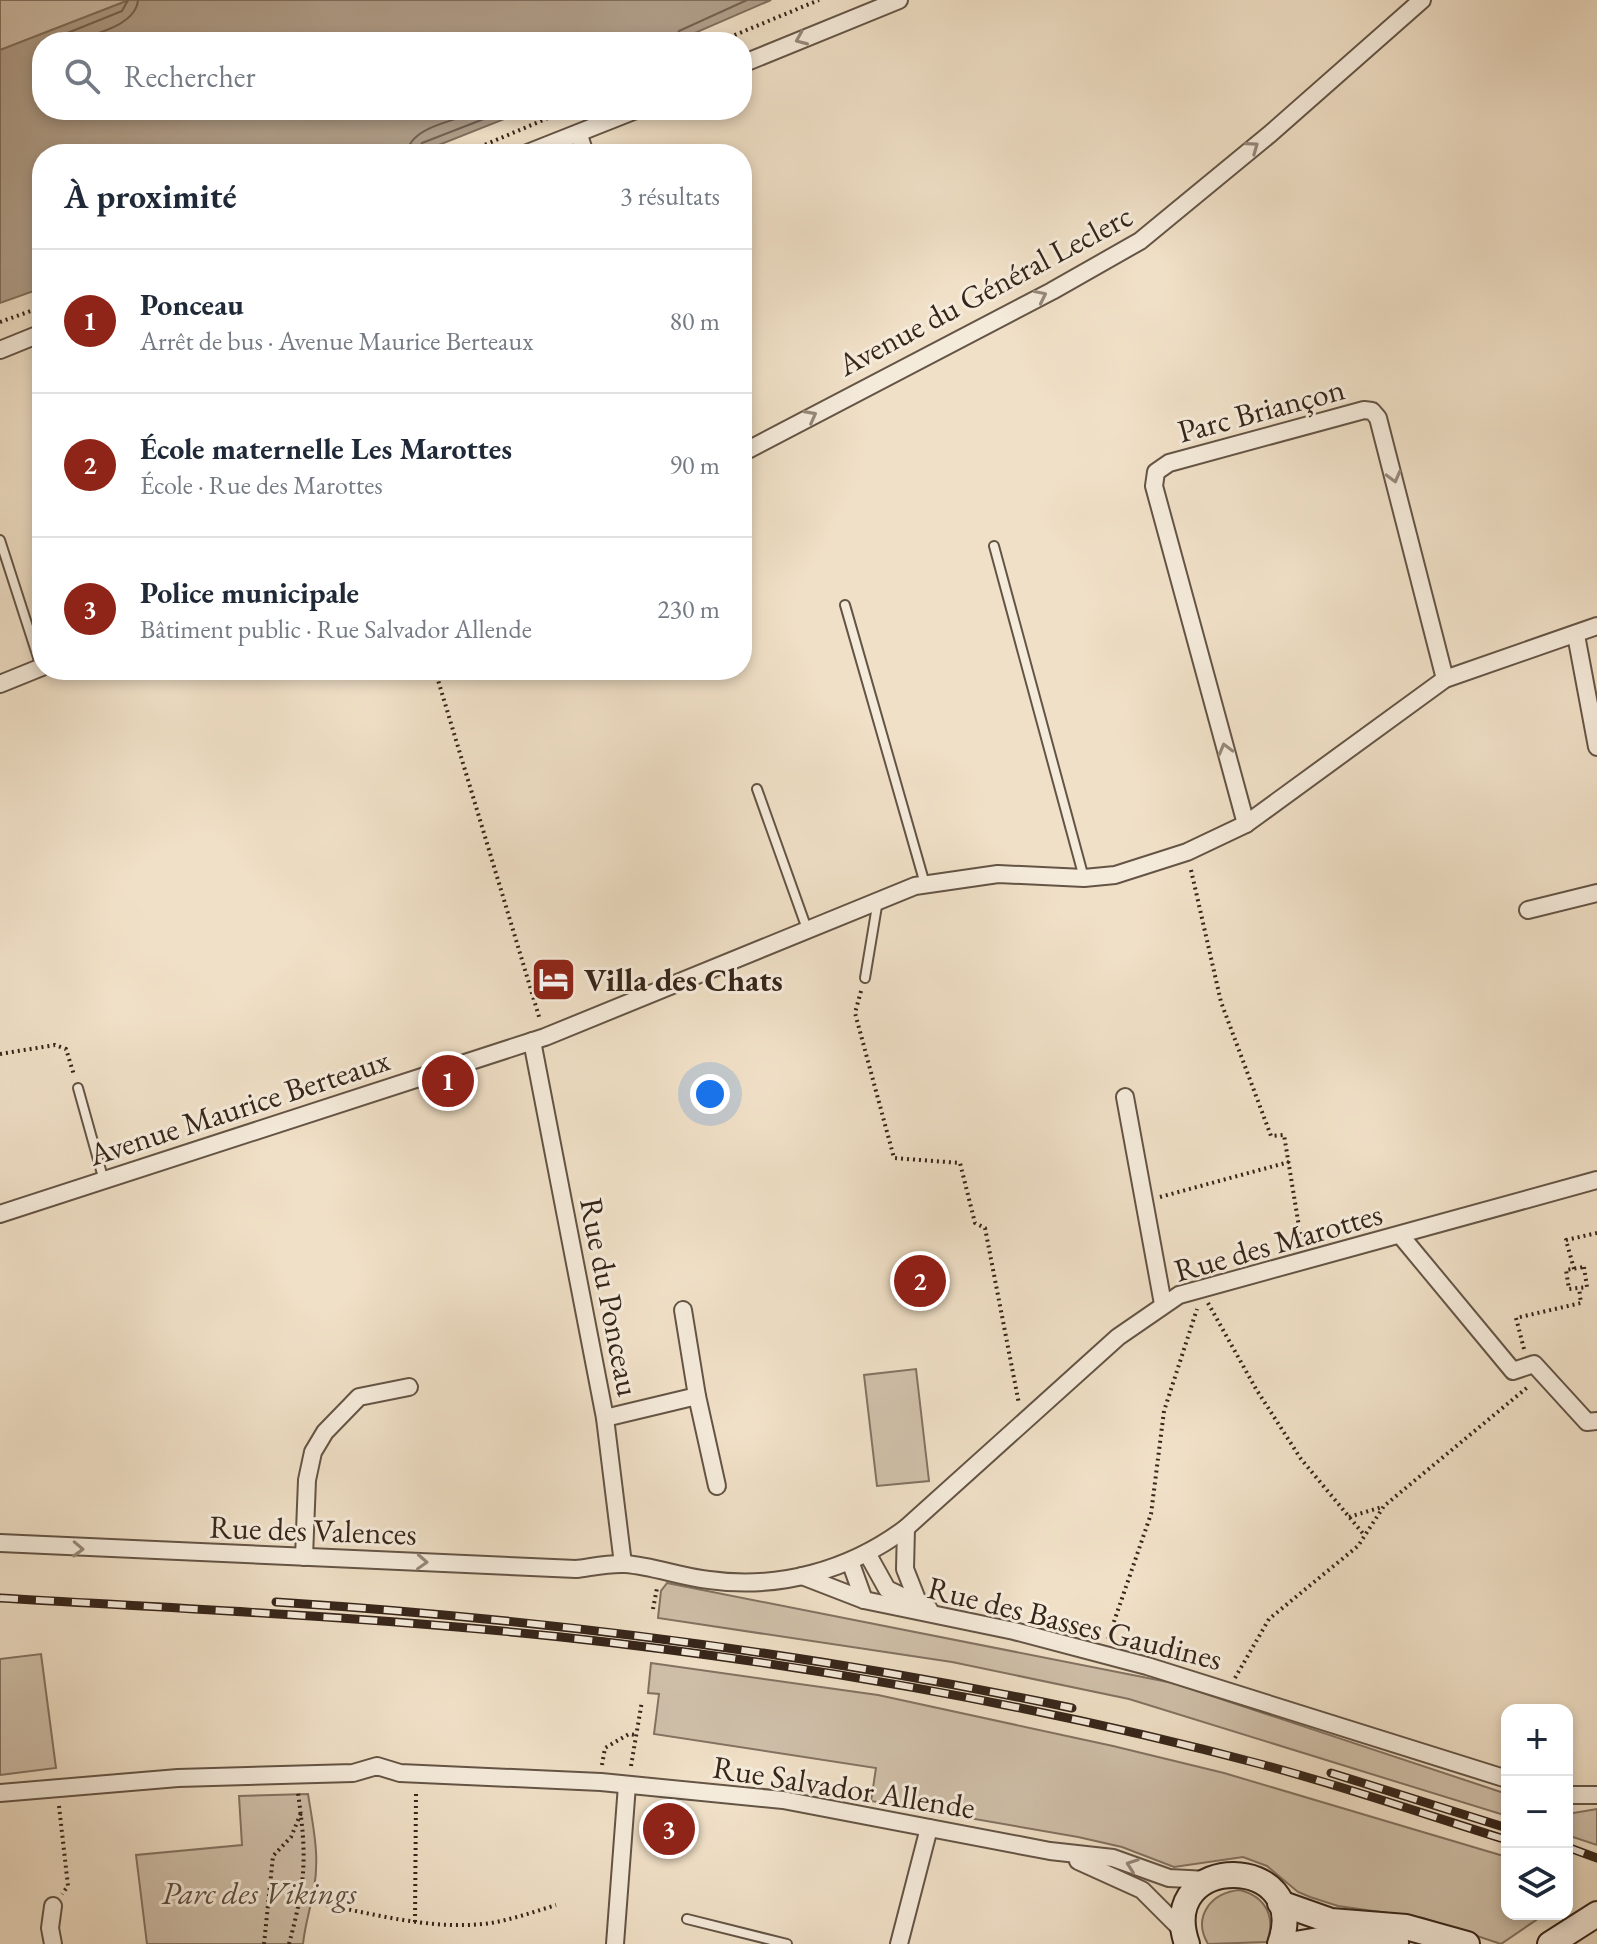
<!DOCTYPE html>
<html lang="fr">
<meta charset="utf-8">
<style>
:root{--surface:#fff;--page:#f6f6f7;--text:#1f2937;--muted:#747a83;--line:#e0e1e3;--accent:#8f2418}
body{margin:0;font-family:"EB Garamond",serif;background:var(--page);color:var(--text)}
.controls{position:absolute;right:24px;bottom:24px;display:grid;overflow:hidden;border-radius:16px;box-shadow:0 4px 12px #0003}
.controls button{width:72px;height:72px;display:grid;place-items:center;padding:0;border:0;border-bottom:2px solid var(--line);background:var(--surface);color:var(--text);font:40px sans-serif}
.you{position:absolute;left:710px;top:1094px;width:28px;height:28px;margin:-20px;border:6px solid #fff;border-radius:50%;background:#1a73e8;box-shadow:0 0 0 12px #1a73e833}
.badge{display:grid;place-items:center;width:52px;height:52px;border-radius:50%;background:var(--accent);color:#fff;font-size:26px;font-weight:700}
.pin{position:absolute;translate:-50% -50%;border:4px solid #fff;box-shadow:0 2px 8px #0006}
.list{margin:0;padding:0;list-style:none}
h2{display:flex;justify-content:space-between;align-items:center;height:104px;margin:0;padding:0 32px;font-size:34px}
h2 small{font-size:26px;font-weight:400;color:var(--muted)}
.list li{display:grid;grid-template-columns:52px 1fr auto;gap:24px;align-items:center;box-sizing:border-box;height:144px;padding:0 32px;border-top:2px solid var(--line)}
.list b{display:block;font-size:30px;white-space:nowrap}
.list p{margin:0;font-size:26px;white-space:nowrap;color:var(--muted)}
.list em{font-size:26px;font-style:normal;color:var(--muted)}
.icon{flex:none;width:44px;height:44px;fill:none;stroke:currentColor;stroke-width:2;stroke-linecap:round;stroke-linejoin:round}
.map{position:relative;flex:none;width:1597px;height:1944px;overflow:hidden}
.search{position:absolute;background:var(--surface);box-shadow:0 4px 12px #0003;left:32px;top:32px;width:720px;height:88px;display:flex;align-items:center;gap:20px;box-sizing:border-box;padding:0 28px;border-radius:32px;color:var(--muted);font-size:30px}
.panel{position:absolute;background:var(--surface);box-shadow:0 4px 12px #0003;left:32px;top:144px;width:720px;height:536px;border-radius:32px}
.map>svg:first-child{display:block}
</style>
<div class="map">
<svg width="1597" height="1944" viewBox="0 0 1597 1944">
<rect width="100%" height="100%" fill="#f0e0c7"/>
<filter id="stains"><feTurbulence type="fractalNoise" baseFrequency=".0025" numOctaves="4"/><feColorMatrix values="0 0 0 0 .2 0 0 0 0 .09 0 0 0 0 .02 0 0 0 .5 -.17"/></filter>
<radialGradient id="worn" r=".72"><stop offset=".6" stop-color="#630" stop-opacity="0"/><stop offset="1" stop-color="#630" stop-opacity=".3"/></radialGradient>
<g fill="#d0c0aa" stroke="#837262" stroke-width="2">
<path d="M 0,0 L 129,0 L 0,50 Z"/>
<path d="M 916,1369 L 929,1481 L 877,1486 L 864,1375 Z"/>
<path d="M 667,1583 L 1173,1683 L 1507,1794 L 1507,1816 L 1129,1699 L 952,1662 L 658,1618 L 661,1591 Z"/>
<path d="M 41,1654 L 56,1768 L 0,1775 L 0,1659 Z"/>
<path d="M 651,1663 L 878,1695 L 1113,1746 L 1224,1773 L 1507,1857 L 1507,1914 L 1545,1914 L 1501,1944 L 1423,1918 L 1338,1906 L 1310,1897 L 1298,1892 L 1267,1866 L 1243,1857 L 1174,1867 L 1122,1847 L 1078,1837 L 871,1801 L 876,1768 L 654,1734 L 659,1694 L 648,1693 Z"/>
<path d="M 308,1794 C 313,1826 320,1856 314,1888 C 311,1907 305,1924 303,1944 L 147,1944 L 136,1855 L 242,1845 L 239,1796 Z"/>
<path d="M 1597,1809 L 1597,1845 L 1567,1835 L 1567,1814 Z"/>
<path d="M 1240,1890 C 1266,1897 1276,1917 1267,1942 L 1208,1944 C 1192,1917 1211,1892 1240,1890 Z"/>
</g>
<path fill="#b1a08c" stroke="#806f5e" stroke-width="2" d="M 129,0 L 771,0 L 674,42 L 42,42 L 42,110 L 527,110 L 416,154 L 42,154 L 42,288 L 0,303 L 0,50 Z"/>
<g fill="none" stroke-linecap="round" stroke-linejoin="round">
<g stroke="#746253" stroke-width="2">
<path d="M 45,42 L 122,11 L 128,0"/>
<path d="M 72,42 C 93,34 136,26 138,0"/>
<path d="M 674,42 L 679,31 L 747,0"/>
<path d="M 407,154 C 409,125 461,120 483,110"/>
<path d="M 417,154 L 422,143 L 507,110"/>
</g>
<defs>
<g id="lane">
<path d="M 0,540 L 41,667"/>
<path d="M 994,546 L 1084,878"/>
<path d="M 845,605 L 925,884"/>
<path d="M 757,789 L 807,929"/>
<path d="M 865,978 L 878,900"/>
<path d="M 78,1088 L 104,1181"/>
<path d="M 687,1919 L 787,1944"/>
</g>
<g id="street">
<path d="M 742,64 L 899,0"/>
<path d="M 579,135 L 585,154"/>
<path d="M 525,154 L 636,110"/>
<path d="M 0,350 L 42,333"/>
<path d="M 742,453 L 1052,291 L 1140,241 L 1270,134 L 1422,0"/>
<path d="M 1576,635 L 1597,747"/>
<path d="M 0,684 L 42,667"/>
<path d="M 1246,824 L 1154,486 L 1156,472 L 1169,463 L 1364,410 L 1372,411 L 1378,418 L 1445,679"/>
<path d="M 1528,910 L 1597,893"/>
<path d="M 532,1041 L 605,1418 L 623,1564"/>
<path d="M 1125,1097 L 1163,1304"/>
<path d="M 0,1214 L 545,1037 L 915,886 L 998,874 L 1084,878 L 1115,875 L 1187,852 L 1246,824 L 1445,679 L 1597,626"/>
<path d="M 1401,1236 L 1513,1371 L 1534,1364 L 1587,1422 L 1597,1421"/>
<path d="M 697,1396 L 717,1486"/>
<path d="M 605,1418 L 697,1396 L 683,1310"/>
<path d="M 906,1528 L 905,1569 L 918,1602"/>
<path d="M 0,1543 L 576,1569 C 592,1567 609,1563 625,1564 C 653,1566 681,1577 709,1580 C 779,1590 850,1570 906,1528 L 1118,1337 L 1179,1295 L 1597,1180"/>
<path d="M 867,1553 L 887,1589 L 929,1609"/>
<path d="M 304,1557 L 307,1480 L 313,1452 L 325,1432 L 359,1397 L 409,1387"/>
<path d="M 850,1561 L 864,1600"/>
<path d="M 802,1576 L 864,1600 L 1014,1631 L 1147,1666 L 1507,1779"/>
<path d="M 0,1793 L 178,1778 L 353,1773 L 377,1766 L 400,1773 L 601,1782 L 783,1800 L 1050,1851 L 1113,1858 L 1169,1878 L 1208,1880"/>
<path d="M 1567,1795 L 1597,1795"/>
<path d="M 1078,1861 L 1142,1890 L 1184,1932"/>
<path d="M 53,1944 L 50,1928 L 53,1906"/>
<path d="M 615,1944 L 627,1785"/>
<path d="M 899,1944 L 929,1828"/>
</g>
<g id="secondary">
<path d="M 1280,1903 L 1331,1921 L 1406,1927 L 1467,1944"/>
<path d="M 1187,1944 C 1155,1851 1313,1853 1280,1944"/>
<path d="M 1295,1944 L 1319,1940 L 1396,1942"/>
<path d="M 1550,1944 L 1597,1914"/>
</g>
</defs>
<use href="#lane" stroke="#645445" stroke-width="12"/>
<use href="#street" stroke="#645445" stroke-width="20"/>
<use href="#secondary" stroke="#36251a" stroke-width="28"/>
<g stroke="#36251a" stroke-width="4" stroke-dasharray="2 4" stroke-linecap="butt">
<path d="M 718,42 L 819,0"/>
<path d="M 463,154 L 567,110 L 571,118"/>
<path d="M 0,322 L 42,307"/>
<path d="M 435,670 L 540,1020"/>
<path d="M 1191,870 L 1221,1002 L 1271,1136 L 1284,1135 L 1302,1245"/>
<path d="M 861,991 L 855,1013 L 894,1158 L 960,1163 L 975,1223 L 985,1228 L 1019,1404"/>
<path d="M 0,1054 L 55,1045 L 66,1049 L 74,1075"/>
<path d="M 1160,1197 L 1289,1162"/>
<path d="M 1584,1267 L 1587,1287 L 1569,1289 L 1566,1270 Z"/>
<path d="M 1574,1269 L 1566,1240 L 1597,1233"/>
<path d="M 1208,1303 L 1256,1389 L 1301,1459 L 1365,1536"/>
<path d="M 1524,1349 L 1516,1318 L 1581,1303 L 1579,1288"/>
<path d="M 1349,1517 L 1382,1507"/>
<path d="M 653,1609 L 657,1588"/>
<path d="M 1108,1639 L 1151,1514 L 1164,1411 L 1197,1309"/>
<path d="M 1235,1678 L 1269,1619 L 1358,1546 L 1384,1506 L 1529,1386"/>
<path d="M 602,1765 L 605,1748 L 629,1734 L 636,1735"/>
<path d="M 631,1766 L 642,1701"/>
<path d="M 59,1806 L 68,1886 L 62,1894"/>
<path d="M 302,1901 C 363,1910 428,1932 491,1923 C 513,1919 534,1912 556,1905"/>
<path d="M 415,1922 L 416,1792"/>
<path d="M 264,1944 L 273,1856 L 291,1837 L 301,1813"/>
<path d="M 289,1944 C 306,1880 307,1858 298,1793"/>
</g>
<use href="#lane" stroke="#f5ebdb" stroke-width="8"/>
<use href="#street" stroke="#f5ebdb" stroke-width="16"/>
<use href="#secondary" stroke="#f5ebdb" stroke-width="24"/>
<defs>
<g id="rail">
<path d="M 0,1598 C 187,1609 374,1617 561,1637 C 793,1662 1039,1705 1264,1765 C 1346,1787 1427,1815 1507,1840"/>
<path d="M 276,1602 C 544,1619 808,1653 1072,1708"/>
<path d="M 1331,1773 L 1507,1828"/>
<path d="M 1567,1847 L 1597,1858"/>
</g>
</defs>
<use href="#rail" stroke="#36251a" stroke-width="9"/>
<use href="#rail" stroke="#f5ebdb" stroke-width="6" stroke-dasharray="18" stroke-linecap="butt"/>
</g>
<defs><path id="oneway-chevron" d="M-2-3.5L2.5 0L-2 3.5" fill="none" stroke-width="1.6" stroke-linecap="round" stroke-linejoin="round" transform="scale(2)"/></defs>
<g stroke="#96887a">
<use href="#oneway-chevron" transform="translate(801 39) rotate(157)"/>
<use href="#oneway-chevron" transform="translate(1253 147) rotate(-36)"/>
<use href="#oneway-chevron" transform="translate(1041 296) rotate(-26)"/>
<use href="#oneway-chevron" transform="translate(811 416) rotate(-28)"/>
<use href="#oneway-chevron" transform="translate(1394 477) rotate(75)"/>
<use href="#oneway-chevron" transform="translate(1225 749) rotate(-105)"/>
<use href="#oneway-chevron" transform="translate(78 1549) rotate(2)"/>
<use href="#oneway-chevron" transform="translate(422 1562) rotate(3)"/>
<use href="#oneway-chevron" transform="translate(1132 1865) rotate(-160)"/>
</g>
<defs>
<symbol id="hotel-square" viewBox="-11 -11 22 22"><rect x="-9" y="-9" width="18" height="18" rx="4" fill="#8f2418" stroke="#f5ebdb"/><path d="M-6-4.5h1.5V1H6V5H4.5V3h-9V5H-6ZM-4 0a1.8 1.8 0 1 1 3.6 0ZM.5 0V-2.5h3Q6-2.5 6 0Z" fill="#fff"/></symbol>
</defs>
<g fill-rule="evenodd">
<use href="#hotel-square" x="528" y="954" width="51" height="51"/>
</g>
<g text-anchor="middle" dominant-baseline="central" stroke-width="6" stroke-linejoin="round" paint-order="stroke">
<g font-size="32" fill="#36251a" stroke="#f5ebdb">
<text transform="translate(985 290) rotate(-28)">Avenue du Général Leclerc</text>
<text transform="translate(1261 410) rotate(-15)">Parc Briançon</text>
<text transform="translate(239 1107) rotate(-18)">Avenue Maurice Berteaux</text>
<text transform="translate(1278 1242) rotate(-16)">Rue des Marottes</text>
<text transform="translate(610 1297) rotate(79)">Rue du Ponceau</text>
<text transform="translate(313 1530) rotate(2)">Rue des Valences</text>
<text transform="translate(1075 1623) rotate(14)">Rue des Basses Gaudines</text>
<text transform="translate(844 1787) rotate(9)">Rue Salvador Allende</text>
</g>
<g font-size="32" font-weight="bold" fill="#36251a" stroke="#f5ebdb" text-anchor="start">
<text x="584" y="980">Villa des Chats</text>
</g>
<g font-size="32" font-style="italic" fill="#5c4c3e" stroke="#f5ebdb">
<text x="259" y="1893">Parc des Vikings</text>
</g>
</g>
<rect width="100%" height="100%" filter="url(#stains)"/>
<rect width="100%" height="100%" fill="url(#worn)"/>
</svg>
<div class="controls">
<button>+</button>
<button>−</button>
<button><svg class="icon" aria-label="layers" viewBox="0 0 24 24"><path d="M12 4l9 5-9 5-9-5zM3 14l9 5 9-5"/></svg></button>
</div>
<div class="you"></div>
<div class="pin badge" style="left:448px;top:1081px">1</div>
<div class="pin badge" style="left:920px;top:1281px">2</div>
<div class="pin badge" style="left:669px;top:1829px">3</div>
<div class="search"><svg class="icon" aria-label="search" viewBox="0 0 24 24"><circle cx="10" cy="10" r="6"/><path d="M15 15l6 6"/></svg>Rechercher</div>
<section class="panel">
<h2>À proximité<small>3 résultats</small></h2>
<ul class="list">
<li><span class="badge">1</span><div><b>Ponceau</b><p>Arrêt de bus · Avenue Maurice Berteaux</p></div><em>80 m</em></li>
<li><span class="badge">2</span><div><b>École maternelle Les Marottes</b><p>École · Rue des Marottes</p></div><em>90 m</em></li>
<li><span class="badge">3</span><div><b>Police municipale</b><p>Bâtiment public · Rue Salvador Allende</p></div><em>230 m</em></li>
</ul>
</section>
</div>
